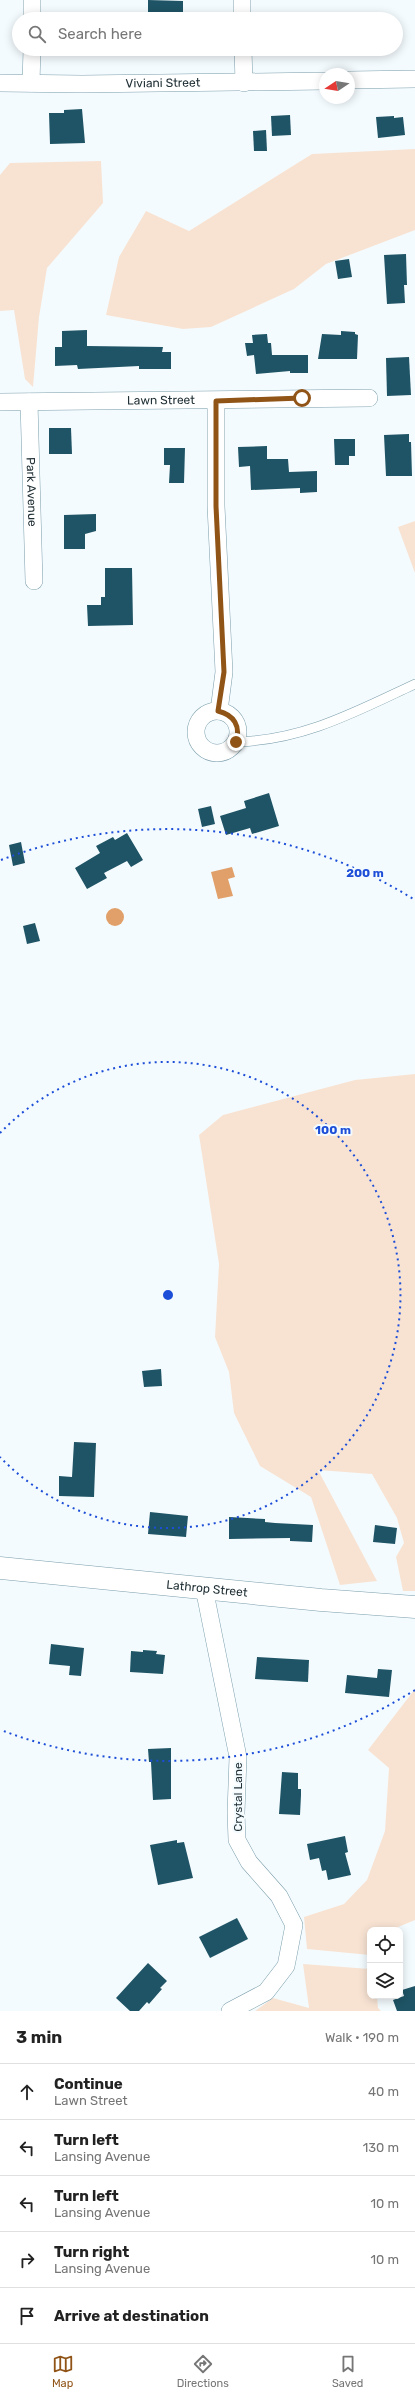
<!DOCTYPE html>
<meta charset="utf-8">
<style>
:root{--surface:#fff;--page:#f2f2f2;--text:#222;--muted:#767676;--line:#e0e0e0;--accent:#915417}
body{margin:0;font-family:Rubik,sans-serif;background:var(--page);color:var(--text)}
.controls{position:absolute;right:12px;bottom:12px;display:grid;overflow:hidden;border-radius:8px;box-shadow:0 2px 10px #0003}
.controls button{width:36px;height:36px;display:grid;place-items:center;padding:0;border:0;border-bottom:1px solid var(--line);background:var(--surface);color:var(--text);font:20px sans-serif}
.compass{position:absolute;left:319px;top:68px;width:36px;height:36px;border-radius:50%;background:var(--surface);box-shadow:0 2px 10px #0003;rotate:258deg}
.stop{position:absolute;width:12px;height:12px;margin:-9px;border:3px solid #915417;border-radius:50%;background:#fff}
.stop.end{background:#915417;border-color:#fff;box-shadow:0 1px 4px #0008}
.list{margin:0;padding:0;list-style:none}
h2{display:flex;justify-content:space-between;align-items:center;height:52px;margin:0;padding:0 16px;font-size:17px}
h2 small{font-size:13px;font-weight:400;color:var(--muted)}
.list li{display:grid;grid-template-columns:26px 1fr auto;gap:12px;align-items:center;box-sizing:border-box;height:56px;padding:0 16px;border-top:1px solid var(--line)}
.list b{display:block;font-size:15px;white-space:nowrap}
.list p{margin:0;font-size:13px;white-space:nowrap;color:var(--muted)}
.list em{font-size:13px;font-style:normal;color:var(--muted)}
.icon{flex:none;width:22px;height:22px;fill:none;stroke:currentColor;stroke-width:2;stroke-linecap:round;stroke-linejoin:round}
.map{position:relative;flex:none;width:415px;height:2011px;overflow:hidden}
.search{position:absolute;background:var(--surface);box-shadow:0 2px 10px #0003;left:12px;right:12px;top:12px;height:44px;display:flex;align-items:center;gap:10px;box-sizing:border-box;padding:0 14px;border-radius:22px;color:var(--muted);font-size:15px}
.sheet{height:332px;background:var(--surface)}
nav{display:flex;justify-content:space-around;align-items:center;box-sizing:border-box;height:56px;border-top:1px solid var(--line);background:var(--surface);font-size:11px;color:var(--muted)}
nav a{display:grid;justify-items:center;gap:2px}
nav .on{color:var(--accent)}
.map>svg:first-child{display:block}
</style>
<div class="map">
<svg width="415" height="2011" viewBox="0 0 415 2011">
<rect width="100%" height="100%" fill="#f4fbfe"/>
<g fill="#f8e3d3">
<path d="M 415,149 L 415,230 L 326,264 L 294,289 L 211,327 L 183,329 L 106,315 L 119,257 L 146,211 L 189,231 L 312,154 Z"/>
<path d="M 101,161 L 103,203 L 47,268 L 39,317 L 33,387 L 25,379 L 14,310 L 0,311 L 0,175 L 10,163 Z"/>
<path d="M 415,521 L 415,573 L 398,527 Z"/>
<path d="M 415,1074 L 415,1591 L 403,1591 L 396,1557 L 404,1543 L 397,1518 L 372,1474 L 318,1470 L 377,1581 L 340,1585 L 311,1497 L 260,1466 L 234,1413 L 229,1372 L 215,1337 L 219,1264 L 199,1135 L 223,1115 L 355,1080 Z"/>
<path d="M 415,1689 L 415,1920 L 398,1927 L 397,1930 L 370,1930 L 370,1955 L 307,1949 L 304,1917 L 344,1904 L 367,1880 L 385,1831 L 389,1768 L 368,1750 Z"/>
<path d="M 303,1964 L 370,1969 L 370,1996 L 377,1996 L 378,2008 L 381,2011 L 255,2011 L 273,1998 L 309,2008 Z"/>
</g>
<g fill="#e1a06a">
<path d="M 232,867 L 235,877 L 228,879 L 233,896 L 218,899 L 211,872 Z"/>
<circle cx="115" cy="917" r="9"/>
</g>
<g fill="#1e5465">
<path d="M 148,0 L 183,1 L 183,17 L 148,19 Z"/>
<path d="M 82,109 L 85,143 L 50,144 L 49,113 L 64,113 L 64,110 Z"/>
<path d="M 290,115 L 291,135 L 272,136 L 271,116 Z"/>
<path d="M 394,116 L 394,118 L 403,117 L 405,135 L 378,138 L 376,117 Z"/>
<path d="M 266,130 L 267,151 L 254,151 L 253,131 Z"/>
<path d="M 406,254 L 407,285 L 404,285 L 405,303 L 387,304 L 384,255 Z"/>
<path d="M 349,259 L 352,277 L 338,279 L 335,261 Z"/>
<path d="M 87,330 L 87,346 L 163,347 L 162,352 L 171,352 L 171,369 L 139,369 L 139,366 L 78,369 L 77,365 L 55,366 L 55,347 L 62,347 L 62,331 Z"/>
<path d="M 341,331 L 355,332 L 355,334 L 358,335 L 357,359 L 318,359 L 322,334 L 341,335 Z"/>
<path d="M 267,334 L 268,343 L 271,343 L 272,355 L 308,355 L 308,373 L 290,373 L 290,371 L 256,374 L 254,355 L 247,356 L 245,343 L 253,343 L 252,335 Z"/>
<path d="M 409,357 L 411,395 L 387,396 L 386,358 Z"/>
<path d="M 49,428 L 71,428 L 72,454 L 49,454 Z"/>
<path d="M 409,434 L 409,442 L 411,442 L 412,476 L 386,476 L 384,435 Z"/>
<path d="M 334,439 L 355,439 L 355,456 L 349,456 L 349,465 L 335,465 Z"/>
<path d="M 267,446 L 267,459 L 288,459 L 289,472 L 317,471 L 317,492 L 300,493 L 300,488 L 251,490 L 250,466 L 239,467 L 238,447 Z"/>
<path d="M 164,448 L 185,448 L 184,483 L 169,483 L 170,465 L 164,465 Z"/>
<path d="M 96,514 L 96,531 L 85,534 L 85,549 L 64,549 L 64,515 Z"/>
<path d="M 105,568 L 132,568 L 133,625 L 88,626 L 87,605 L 101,605 L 101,597 L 105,597 Z"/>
<path d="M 269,793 L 279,826 L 252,834 L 250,828 L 226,835 L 220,816 L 246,808 L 244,801 Z"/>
<path d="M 211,806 L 215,824 L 202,827 L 198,809 Z"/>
<path d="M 127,833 L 143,860 L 131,867 L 127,861 L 104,873 L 107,878 L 87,889 L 75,868 L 100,853 L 96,846 L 113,837 L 115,840 Z"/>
<path d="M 21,842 L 25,863 L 13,866 L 9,845 Z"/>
<path d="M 35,923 L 40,941 L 27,944 L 23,926 Z"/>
<path d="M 161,1369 L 162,1386 L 144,1387 L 142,1371 Z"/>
<path d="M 74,1442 L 96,1443 L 94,1497 L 59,1496 L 59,1476 L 72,1477 Z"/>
<path d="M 150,1512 L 188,1516 L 186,1537 L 148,1534 Z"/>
<path d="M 229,1517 L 265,1519 L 265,1522 L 275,1523 L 313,1525 L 312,1542 L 290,1541 L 290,1538 L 229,1539 Z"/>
<path d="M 375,1525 L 397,1528 L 395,1544 L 373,1542 Z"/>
<path d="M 51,1644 L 84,1648 L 81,1676 L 69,1675 L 70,1666 L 49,1664 Z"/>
<path d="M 143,1650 L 157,1651 L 156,1654 L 165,1655 L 163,1674 L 130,1672 L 131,1651 L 143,1652 Z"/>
<path d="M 257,1657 L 309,1660 L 308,1682 L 255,1679 Z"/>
<path d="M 378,1669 L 392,1670 L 389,1697 L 345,1693 L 347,1675 L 377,1678 Z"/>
<path d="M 171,1748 L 171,1799 L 153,1800 L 151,1762 L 149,1762 L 148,1749 Z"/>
<path d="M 282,1772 L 298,1773 L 298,1789 L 301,1789 L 301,1795 L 300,1815 L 279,1814 Z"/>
<path d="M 345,1836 L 348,1852 L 345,1853 L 351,1875 L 328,1880 L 326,1870 L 322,1871 L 319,1858 L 310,1860 L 307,1844 Z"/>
<path d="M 177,1840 L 177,1843 L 184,1842 L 193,1878 L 158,1885 L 150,1845 Z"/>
<path d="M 237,1918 L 248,1939 L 210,1958 L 199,1937 Z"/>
<path d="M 148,1963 L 167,1981 L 160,1988 L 162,1989 L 149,2004 L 147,2002 L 139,2011 L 130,2011 L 116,1998 Z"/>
<path d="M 415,1986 L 415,2011 L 397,2011 L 393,2000 L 404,1996 L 402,1990 Z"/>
</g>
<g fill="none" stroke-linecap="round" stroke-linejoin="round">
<defs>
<path id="lane" d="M 236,742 C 304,740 355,712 415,684"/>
<g id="street">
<path d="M 242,0 L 242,19"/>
<path d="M 32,19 L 32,0"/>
<path d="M 243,49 L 244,83"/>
<path d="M 349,80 L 415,79"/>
<path id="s1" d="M 0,83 L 82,84 L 325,81"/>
<path d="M 31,83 L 32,49"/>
<path d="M 216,401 L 216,506 L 224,672 L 219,711"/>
<path id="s2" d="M 0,402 L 369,398"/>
<path id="s3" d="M 29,402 L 34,581"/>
<circle cx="217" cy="732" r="21"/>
<path d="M 204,1588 L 238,1757 L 236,1813 L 237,1840 L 249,1862 L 279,1896 L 294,1925 L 286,1966 L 266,1992 L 230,2011"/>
</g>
<g id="secondary">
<path id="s4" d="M 0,1568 L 321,1600 L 415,1607"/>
</g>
</defs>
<use href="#lane" stroke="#7a9eab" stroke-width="10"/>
<use href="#street" stroke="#7a9eab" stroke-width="18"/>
<use href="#secondary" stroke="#7a9eab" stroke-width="23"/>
<use href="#lane" stroke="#fff" stroke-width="9"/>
<use href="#street" stroke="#fff" stroke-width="17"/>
<use href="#secondary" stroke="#fff" stroke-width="22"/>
</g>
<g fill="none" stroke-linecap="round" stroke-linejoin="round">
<path stroke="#915417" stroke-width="5" d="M 236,742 C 241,726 234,715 218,711 L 224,672 L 216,506 L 216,401 L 302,398"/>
</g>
<g fill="none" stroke="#1d4ed8" stroke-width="2" stroke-dasharray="2 4">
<path d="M0 1133A233 233 0 1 1 0 1457"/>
<path d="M415 1690A466 466 0 0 1 1 1730M1 860A466 466 0 0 1 415 900"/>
</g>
<g text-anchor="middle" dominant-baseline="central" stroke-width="4" stroke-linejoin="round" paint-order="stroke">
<g font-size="12" fill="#213036" stroke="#f4fbfe">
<text stroke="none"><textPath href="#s1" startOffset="163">Viviani Street</textPath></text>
<text stroke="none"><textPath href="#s2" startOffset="161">Lawn Street</textPath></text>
<text stroke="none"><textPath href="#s3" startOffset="90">Park Avenue</textPath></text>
<text stroke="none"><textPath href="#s4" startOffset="208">Lathrop Street</textPath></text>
<text transform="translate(238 1797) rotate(-90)">Crystal Lane</text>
</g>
</g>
<circle cx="168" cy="1295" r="6" fill="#1d4ed8" stroke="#f4fbfe" stroke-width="2"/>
<g font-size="12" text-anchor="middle" font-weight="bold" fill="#1d4ed8" stroke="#f4fbfe" stroke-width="4" stroke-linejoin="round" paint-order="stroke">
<text x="365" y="877">200 m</text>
<text x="333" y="1134">100 m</text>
</g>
</svg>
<div class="controls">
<button><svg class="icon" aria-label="locate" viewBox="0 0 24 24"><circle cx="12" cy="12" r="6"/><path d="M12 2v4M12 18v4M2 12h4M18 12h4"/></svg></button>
<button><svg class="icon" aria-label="layers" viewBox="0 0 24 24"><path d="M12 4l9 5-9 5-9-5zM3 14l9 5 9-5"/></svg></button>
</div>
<svg class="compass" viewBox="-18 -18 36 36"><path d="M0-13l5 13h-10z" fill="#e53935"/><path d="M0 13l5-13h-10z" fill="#767676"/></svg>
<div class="stop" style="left:302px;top:398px"></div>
<div class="stop end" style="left:236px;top:742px"></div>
<div class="search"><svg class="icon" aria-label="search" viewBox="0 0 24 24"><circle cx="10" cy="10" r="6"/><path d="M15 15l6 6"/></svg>Search here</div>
</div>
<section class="sheet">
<h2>3 min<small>Walk · 190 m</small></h2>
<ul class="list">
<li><svg class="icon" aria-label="ahead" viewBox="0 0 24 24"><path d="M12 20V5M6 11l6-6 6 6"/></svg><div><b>Continue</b><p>Lawn Street</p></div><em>40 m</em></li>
<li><svg class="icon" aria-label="left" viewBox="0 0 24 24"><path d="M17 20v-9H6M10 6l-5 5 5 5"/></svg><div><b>Turn left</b><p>Lansing Avenue</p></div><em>130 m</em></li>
<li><svg class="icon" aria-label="left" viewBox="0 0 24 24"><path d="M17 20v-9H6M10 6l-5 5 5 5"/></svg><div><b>Turn left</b><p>Lansing Avenue</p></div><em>10 m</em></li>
<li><svg class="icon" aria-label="right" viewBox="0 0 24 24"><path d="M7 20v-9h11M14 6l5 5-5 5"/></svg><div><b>Turn right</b><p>Lansing Avenue</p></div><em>10 m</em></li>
<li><svg class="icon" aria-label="arrive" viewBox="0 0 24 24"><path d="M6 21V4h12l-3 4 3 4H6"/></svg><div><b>Arrive at destination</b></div></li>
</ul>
</section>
<nav>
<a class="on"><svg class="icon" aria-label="map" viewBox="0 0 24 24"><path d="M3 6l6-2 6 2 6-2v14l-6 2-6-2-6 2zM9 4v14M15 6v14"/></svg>Map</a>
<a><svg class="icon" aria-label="directions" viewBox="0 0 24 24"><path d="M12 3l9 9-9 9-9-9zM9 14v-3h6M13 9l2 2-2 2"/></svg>Directions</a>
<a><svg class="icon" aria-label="saved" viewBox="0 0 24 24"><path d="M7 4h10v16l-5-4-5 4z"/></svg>Saved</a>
</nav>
